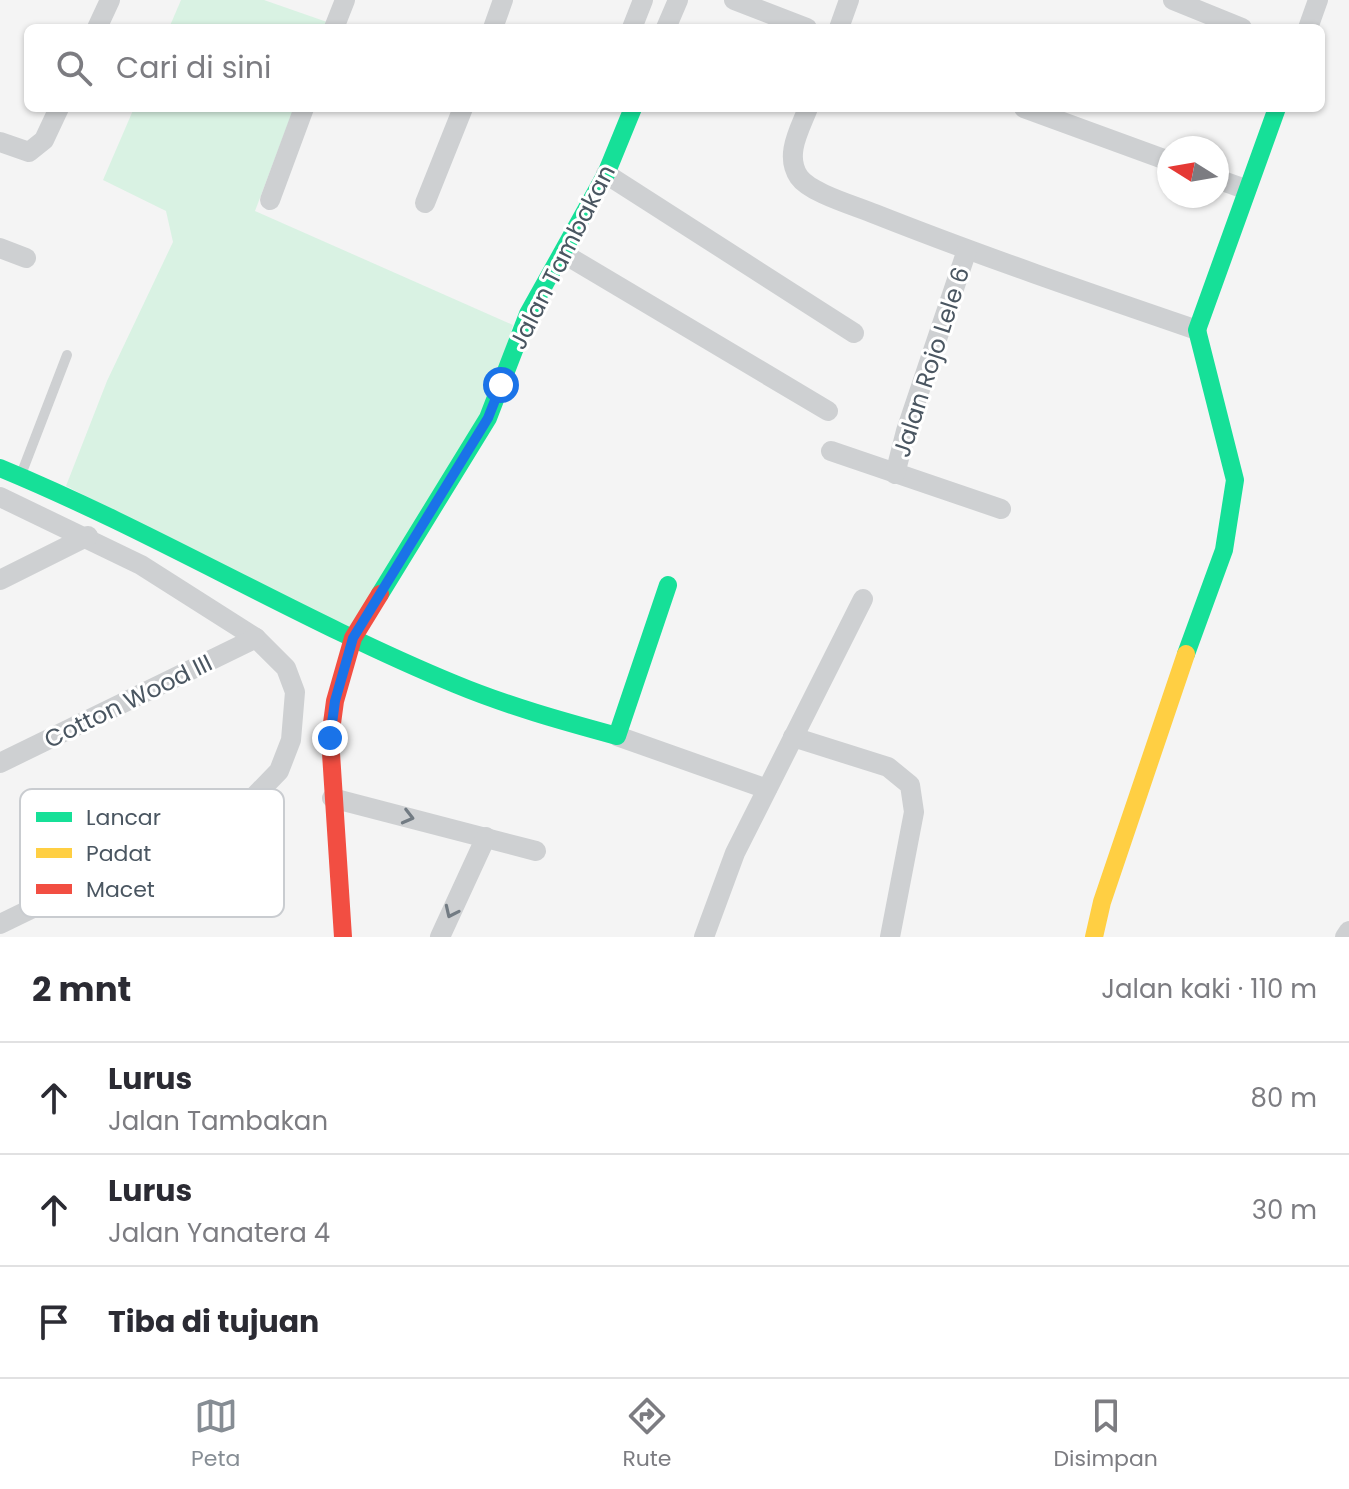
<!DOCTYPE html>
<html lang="id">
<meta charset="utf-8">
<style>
:root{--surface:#fff;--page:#f7f7f7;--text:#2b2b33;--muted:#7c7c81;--line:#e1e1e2;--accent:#868d94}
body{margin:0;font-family:Poppins,sans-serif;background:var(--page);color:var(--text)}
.compass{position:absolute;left:1157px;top:136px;width:72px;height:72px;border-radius:50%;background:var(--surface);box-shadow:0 2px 6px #0004;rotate:281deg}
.stop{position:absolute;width:24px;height:24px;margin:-18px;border:6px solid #1a73e8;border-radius:50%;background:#fff}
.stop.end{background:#1a73e8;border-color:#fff;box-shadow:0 2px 8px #0008}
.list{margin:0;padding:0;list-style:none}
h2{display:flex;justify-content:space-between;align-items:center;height:104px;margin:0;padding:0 32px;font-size:34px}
h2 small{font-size:26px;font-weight:400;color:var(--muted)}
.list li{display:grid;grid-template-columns:52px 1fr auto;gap:24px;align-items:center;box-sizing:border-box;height:112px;padding:0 32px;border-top:2px solid var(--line)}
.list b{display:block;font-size:30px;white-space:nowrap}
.list p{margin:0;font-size:26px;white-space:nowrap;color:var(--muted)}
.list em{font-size:26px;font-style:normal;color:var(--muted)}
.icon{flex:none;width:44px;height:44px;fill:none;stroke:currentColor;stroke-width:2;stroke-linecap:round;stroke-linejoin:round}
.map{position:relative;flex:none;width:1349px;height:937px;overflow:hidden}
.search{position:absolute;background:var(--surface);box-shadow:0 2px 6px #0004;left:24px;right:24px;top:24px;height:88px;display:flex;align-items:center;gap:20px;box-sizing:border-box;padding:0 28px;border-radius:12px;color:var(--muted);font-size:30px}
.sheet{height:440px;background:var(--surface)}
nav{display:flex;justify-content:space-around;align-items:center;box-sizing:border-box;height:112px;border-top:2px solid var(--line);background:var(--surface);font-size:22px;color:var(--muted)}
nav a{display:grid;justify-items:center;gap:4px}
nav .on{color:var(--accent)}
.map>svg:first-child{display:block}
</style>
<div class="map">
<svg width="1349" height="937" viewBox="0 0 1349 937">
<rect width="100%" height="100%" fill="#f4f4f4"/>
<g fill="#d9f2e3">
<path d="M 181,0 L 264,0 L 327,22 L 325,28 L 169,28 Z"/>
<path d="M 134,108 L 294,108 L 255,211 L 513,325 L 490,397 L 353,631 L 66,486 L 107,381 L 173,242 L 166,211 L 103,180 Z"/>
</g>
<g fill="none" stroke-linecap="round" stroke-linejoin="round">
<path stroke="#ced0d2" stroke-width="10" d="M 22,472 L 67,355"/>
<g stroke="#ced0d2" stroke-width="20">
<path d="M 734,0 L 807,28"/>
<path d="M 1173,0 L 1242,28"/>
<path d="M 97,28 L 110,0"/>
<path d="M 334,28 L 345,0"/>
<path d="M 493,28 L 503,0"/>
<path d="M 632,28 L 643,0"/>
<path d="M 666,28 L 678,0"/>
<path d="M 839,28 L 849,0"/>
<path d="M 1308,28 L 1318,0"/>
<path d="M 808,108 C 800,129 784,155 799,177 C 810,193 856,206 875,214 C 981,256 1089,293 1197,330"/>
<path d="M 1024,108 L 1169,161"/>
<path d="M 0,142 L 29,152 L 44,140 L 59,108"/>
<path d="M 606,174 L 854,333"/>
<path d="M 1217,179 L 1245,189"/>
<path d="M 270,200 L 304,108"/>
<path d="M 425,203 L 463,108"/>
<path d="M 0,248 L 26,258"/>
<path d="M 564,254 L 828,411"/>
<path d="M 831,451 L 1001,509"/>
<path d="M 895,474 L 906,431 L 967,250"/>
<path d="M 0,497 L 141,565 L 256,638 L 286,668 L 295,692 L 291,740 L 279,771 L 247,804 L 0,924"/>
<path d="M 0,580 L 88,536"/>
<path d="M 617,736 L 767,789"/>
<path d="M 793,737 L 888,767 L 910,785 L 914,812 L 890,937"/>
<path d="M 0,763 L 256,638"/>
<path d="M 332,798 L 536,851"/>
<path d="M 440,937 L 486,837"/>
<path d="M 704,937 L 735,853 L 863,599"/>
<path d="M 1345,937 L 1349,931"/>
</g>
<g stroke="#16e098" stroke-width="18">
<path d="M 0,468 C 155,532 300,620 455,684 C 508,706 562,721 617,736 L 668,585"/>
<path d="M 380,594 L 488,418 L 528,314 L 606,174 L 633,108"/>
<path d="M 1186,654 L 1224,550 L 1235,480 L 1197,330 L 1277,108"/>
</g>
<path stroke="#ffcf43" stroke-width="18" d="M 1094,937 L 1102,902 L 1186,654"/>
<path stroke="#f24e42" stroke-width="18" d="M 343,937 L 330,738 L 335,701 L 353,638 L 380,594"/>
</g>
<defs><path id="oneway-chevron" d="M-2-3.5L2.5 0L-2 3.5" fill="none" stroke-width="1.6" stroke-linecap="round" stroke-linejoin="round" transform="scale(2)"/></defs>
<g stroke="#727b83">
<use href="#oneway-chevron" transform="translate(408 817) rotate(14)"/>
<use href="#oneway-chevron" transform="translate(451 912) rotate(115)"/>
</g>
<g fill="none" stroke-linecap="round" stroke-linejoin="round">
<path stroke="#1a73e8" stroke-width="10" d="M 330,738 L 335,701 L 353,638 L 488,418 L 501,385"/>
</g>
<g text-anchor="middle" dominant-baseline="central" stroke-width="6" stroke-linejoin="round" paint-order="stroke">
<g font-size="24" fill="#4a5661" stroke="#fff">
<text transform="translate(562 257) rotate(-63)">Jalan Tambakan</text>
<text transform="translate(931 362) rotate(-72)">Jalan Rojo Lele 6</text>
<text transform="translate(128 701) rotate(-26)">Cotton Wood III</text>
</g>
</g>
<rect x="20" y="789" width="264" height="128" rx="12" fill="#fff" stroke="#c9ccd0" stroke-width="2"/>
<rect x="36" y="812" width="36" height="10" fill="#16e098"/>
<rect x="36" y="848" width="36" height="10" fill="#ffcf43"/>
<rect x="36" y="884" width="36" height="10" fill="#f24e42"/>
<g font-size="22" fill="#4a5661">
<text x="86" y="825">Lancar</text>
<text x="86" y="861">Padat</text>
<text x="86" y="897">Macet</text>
</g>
</svg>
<svg class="compass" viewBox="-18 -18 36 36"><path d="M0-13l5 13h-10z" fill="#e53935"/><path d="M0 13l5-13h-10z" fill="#7c7c81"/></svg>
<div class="stop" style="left:501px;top:385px"></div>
<div class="stop end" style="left:330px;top:738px"></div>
<div class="search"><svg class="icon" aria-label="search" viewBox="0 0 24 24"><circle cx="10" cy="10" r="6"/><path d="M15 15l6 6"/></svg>Cari di sini</div>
</div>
<section class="sheet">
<h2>2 mnt<small>Jalan kaki · 110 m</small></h2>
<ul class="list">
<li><svg class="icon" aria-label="ahead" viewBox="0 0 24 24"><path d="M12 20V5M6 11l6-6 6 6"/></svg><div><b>Lurus</b><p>Jalan Tambakan</p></div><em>80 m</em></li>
<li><svg class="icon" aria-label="ahead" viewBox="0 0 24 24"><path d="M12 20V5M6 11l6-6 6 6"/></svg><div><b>Lurus</b><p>Jalan Yanatera 4</p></div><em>30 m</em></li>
<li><svg class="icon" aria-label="arrive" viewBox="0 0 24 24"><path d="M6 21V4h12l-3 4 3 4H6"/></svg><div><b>Tiba di tujuan</b></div></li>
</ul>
</section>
<nav>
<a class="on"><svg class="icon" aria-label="map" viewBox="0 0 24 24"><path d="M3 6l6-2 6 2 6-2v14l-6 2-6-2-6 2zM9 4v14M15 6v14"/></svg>Peta</a>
<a><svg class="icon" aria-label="directions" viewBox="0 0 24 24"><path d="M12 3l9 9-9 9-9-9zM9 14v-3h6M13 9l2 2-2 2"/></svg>Rute</a>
<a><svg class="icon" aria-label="saved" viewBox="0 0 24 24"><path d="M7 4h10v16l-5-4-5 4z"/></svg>Disimpan</a>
</nav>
